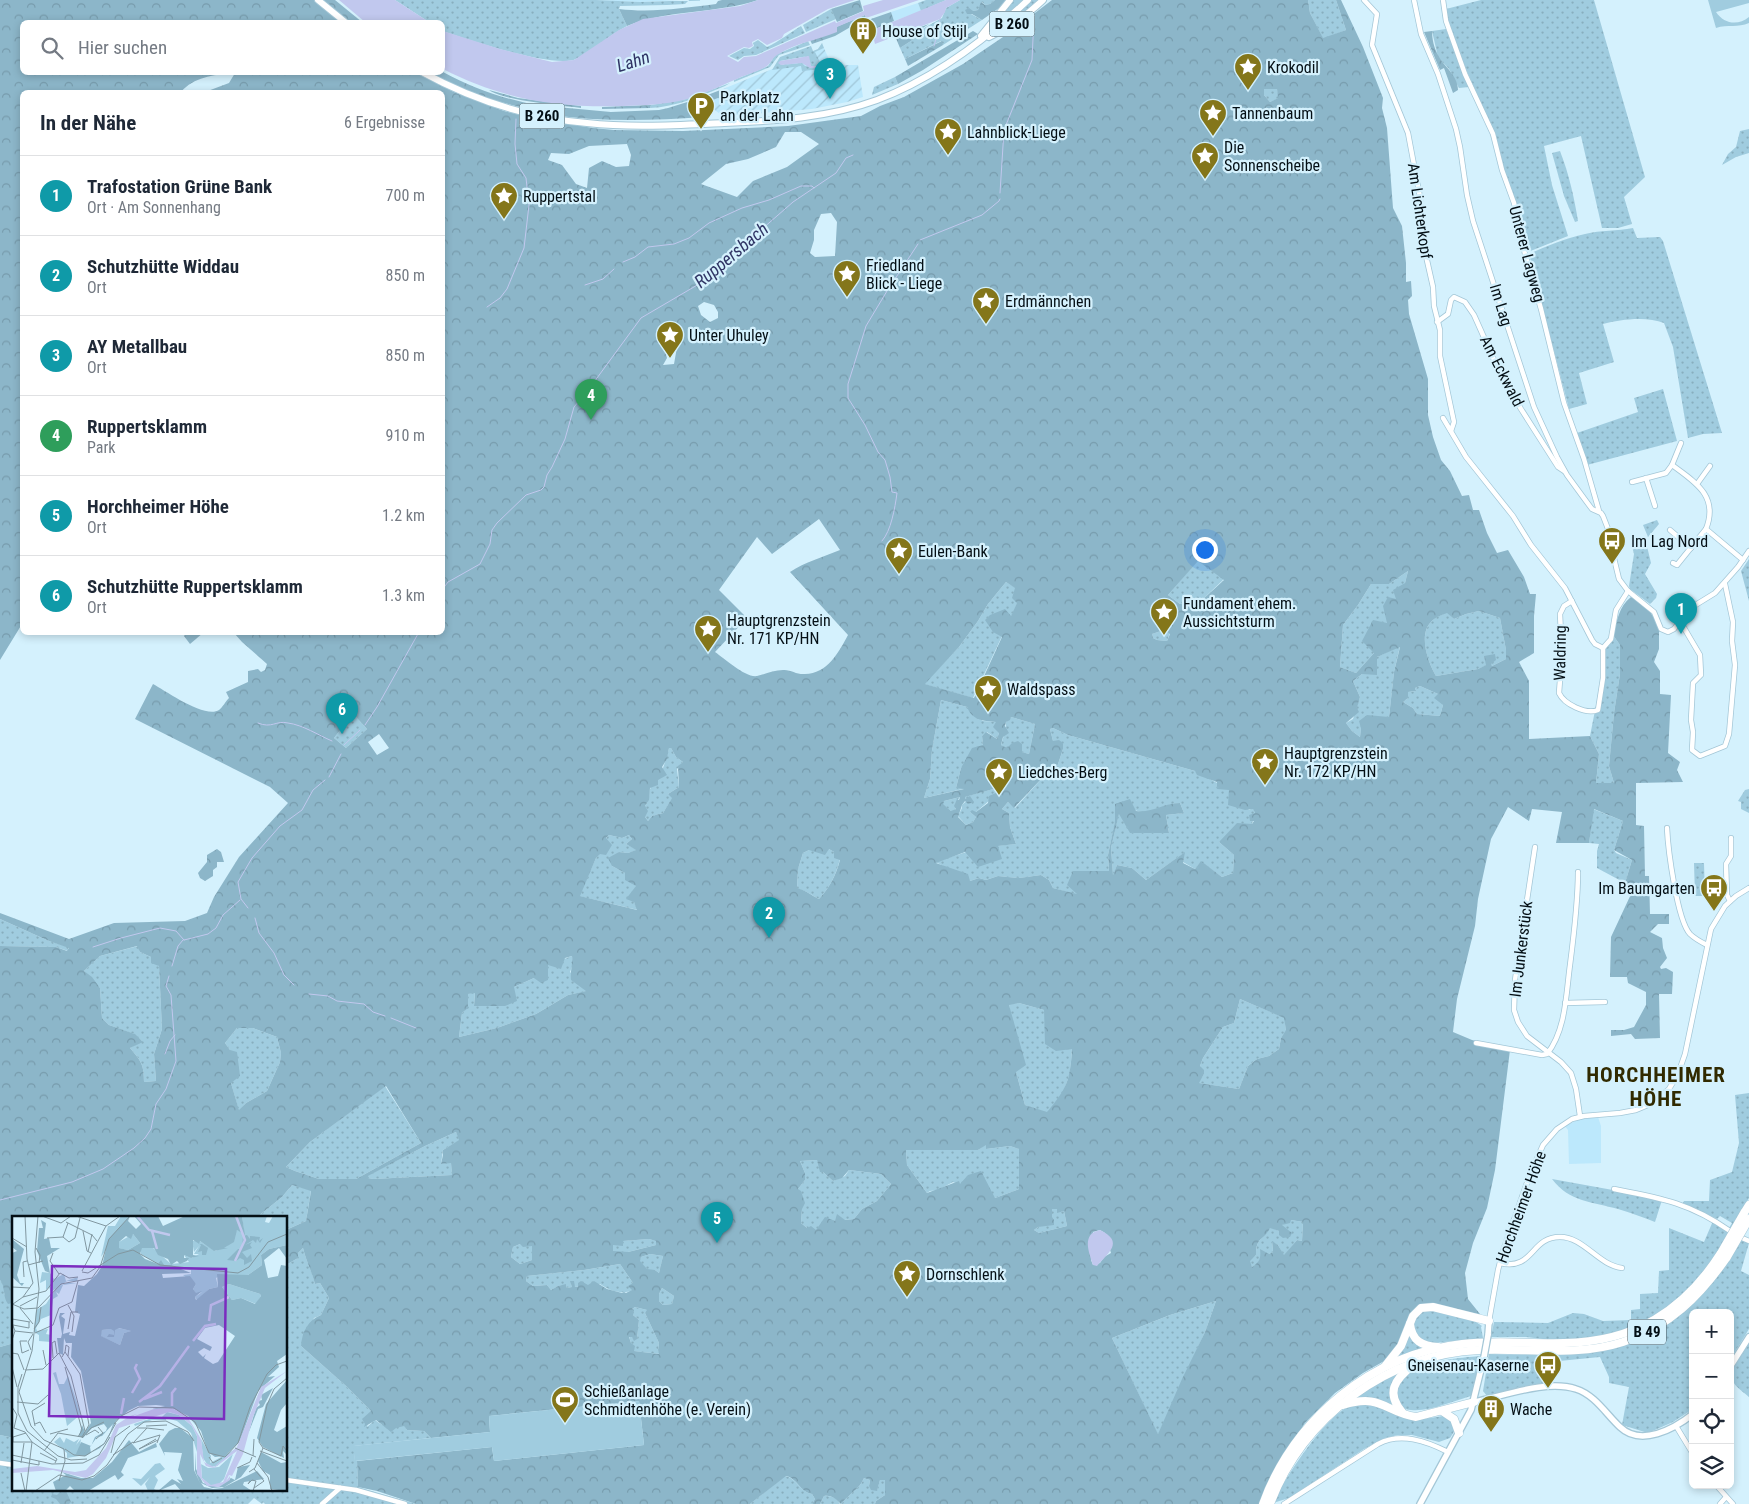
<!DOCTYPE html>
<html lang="de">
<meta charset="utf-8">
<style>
:root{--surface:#fff;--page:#f2f2f3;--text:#1f2937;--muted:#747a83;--line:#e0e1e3;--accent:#84761a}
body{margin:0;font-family:"Roboto Condensed",sans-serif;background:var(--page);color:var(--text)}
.controls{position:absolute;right:15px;bottom:15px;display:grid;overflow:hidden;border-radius:8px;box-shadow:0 2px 8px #0003}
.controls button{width:45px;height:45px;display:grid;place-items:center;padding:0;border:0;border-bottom:1px solid var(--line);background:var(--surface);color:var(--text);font:25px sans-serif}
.you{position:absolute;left:1204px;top:549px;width:18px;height:18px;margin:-12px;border:4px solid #fff;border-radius:50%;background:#1a73e8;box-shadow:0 0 0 8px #1a73e833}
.badge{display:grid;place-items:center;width:32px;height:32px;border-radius:50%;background:var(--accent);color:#fff;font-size:16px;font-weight:700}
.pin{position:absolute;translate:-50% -41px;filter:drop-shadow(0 1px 2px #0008)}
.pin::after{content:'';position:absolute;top:26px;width:18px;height:15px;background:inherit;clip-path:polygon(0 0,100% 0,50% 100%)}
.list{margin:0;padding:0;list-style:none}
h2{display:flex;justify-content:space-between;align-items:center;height:65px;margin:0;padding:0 20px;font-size:21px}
h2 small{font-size:16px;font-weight:400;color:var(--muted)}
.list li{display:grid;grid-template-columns:32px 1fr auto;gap:15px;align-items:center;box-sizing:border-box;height:80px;padding:0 20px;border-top:1px solid var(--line)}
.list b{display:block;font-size:19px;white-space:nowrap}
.list p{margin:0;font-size:16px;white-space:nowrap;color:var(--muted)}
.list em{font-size:16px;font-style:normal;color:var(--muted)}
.icon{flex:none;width:28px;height:28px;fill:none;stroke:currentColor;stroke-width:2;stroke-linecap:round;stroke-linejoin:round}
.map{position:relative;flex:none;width:1749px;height:1504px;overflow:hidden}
.search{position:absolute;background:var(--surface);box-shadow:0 2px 8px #0003;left:20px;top:20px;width:425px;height:55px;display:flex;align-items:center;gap:12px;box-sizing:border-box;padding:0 18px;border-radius:8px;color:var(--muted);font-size:19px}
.panel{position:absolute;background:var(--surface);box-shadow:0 2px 8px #0003;left:20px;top:90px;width:425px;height:545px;border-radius:8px}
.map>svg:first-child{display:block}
</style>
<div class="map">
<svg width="1749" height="1504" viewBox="0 0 1749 1504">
<defs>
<pattern id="industrial-furrows" width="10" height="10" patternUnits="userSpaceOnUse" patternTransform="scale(1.25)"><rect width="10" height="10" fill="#bce8fc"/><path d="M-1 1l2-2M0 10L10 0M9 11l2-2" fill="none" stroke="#a0c6d7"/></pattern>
<pattern id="green-dots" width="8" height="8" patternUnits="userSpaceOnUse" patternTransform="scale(1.25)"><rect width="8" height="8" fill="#a0ccdf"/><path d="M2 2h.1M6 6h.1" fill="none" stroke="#88aebe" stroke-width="1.8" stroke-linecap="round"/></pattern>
<pattern id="forest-crowns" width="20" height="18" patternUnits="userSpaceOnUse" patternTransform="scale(1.25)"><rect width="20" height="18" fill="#8cb6c9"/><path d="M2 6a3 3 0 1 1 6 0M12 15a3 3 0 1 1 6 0" fill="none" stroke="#779bac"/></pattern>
</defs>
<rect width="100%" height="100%" fill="#d4f1fd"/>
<g fill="#bce8fc">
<path d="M 596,0 L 680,0 L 640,2 Z"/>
<path d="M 918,3 L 921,11 L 894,21 L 891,12 Z"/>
<path d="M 1598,1117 L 1601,1126 L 1601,1163 L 1569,1164 L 1568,1130 L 1565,1126 L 1580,1119 Z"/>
</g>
<path fill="url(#industrial-furrows)" d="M 824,48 L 831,64 L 842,62 L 844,65 L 858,65 L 863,97 L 847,102 L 812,109 L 739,115 L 720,114 L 707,104 L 710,101 L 718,98 L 728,100 L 723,89 Z"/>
<g fill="url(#green-dots)">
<path d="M 395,0 L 596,0 L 640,2 L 701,0 L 689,0 L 685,4 L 667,5 L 620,6 L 619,9 L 627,26 C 609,35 594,51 576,59 C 554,69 470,40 445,32 L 443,31 L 442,22 L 429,22 Z"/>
<path d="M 926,0 L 946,0 L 921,11 L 918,3 Z"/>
<path d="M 960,0 L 995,0 L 990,4 L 985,5 L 982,2 L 978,10 L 973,11 L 971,14 L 982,20 L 943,45 L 941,41 L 905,59 L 900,48 L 914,39 L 915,33 L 942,18 L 946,8 Z"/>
<path d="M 1012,0 L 1023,0 L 991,28 Z"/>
<path d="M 1032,0 L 1040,0 L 1001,29 L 1001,27 Z"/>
<path d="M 1308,0 L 1336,0 L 1346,30 L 1323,39 L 1310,13 Z"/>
<path d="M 1481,0 L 1594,0 L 1645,177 L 1624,197 L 1632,224 L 1618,228 L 1602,228 L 1581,136 L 1544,146 L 1552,185 L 1568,236 L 1528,252 L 1516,203 L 1504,170 L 1495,134 L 1468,74 L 1447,21 L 1446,9 Z"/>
<path d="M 831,9 L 836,19 L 806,32 L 803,25 Z"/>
<path d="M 801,26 L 805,33 L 756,55 L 744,56 L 738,60 L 729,56 L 744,48 L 750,49 L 754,46 L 753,43 L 758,40 L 767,47 C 780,41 789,33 801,26 Z"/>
<path d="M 1446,29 L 1469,87 L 1459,88 L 1449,69 L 1438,57 L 1432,31 Z"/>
<path d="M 808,41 L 810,45 L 779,55 L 770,67 L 734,82 L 734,80 L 768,66 L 775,55 Z"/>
<path d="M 822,43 L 824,48 L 815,52 L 822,66 L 811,66 L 808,56 L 780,61 L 781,65 L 802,63 L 805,66 L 823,69 L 802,71 L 801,66 L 772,70 L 780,57 L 811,46 L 813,51 L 818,49 Z"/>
<path d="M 895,77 L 898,84 L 872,95 L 874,87 Z"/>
<path d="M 730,83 L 725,86 C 701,96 676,107 650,108 L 651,105 L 686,99 Z"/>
<path d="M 1263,89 L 1277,89 L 1279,98 L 1270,102 L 1264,95 Z"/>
<path d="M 1749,129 L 1749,153 L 1736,157 L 1722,165 L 1728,154 L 1736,147 L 1740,131 Z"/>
<path d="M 1560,151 C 1569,174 1574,197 1578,221 L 1575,222 L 1564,196 L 1552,153 Z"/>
<path d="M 1633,228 L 1637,238 L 1660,237 L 1663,241 L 1722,433 L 1703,434 L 1688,438 L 1673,347 L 1664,323 C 1647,316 1621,319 1603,324 L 1614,362 L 1579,373 L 1587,404 L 1569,409 L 1529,254 C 1547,246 1566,238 1585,234 C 1601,230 1617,231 1633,228 Z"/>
<path d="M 1663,389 L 1677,441 L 1587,465 L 1577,433 L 1638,412 L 1634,398 Z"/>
<path d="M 1657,520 L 1659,524 L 1648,537 L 1643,525 Z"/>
<path d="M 1645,538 L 1651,563 L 1645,574 L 1657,594 L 1656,598 L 1650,604 L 1630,589 L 1629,586 L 1634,554 L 1631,542 Z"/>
<path d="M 1749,559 L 1749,601 L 1741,571 Z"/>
<path d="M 1198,560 L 1224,579 L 1201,601 L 1180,604 L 1168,595 Z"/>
<path d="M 1408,571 L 1405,583 L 1397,599 L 1374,653 L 1356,673 L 1340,667 L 1343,625 L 1358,605 L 1371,584 L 1389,584 Z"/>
<path d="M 1006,582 L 1016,588 L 1018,602 L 973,698 L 924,684 L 959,647 L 978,621 L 988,604 Z"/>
<path d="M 1479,611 L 1500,618 L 1506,650 L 1506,659 L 1492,666 L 1484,656 L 1487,665 L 1478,669 L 1436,676 C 1428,662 1417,633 1433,620 C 1436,616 1443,615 1447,612 L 1454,619 L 1466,614 Z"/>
<path d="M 1164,630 L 1170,633 L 1167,641 L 1157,640 L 1153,638 L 1152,634 Z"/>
<path d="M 1613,635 L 1620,645 L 1620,674 L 1614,713 L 1609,766 L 1614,783 L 1596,783 L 1599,754 L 1590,736 L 1601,680 L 1605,649 L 1612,640 Z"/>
<path d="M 1400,646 L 1394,672 L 1389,717 L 1361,728 L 1360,737 L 1352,731 L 1346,723 L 1353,719 L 1360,697 L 1353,681 L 1362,674 L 1377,657 Z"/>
<path d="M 1420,686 L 1438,694 L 1443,705 L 1440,716 L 1417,714 L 1413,708 L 1403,702 L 1408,698 L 1408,692 L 1416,691 L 1415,688 Z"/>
<path d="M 941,700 L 967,707 L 974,715 L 983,721 L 997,722 L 999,733 L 997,739 L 987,732 L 982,736 L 983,745 L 961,768 L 956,788 L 967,788 L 924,798 L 930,779 L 932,750 Z"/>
<path d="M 356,717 L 367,729 L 346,748 L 334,738 L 345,724 Z"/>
<path d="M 1011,717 L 1035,724 L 1029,754 L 1021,752 L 1021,747 L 1011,746 L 1007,749 L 1001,745 L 1006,728 L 1006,722 Z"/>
<path d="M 1053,728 L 1068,735 L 1195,771 L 1230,790 L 1249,810 L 1253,808 L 1255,813 L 1252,824 L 1219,842 L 1234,855 L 1233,873 L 1222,877 L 1201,862 L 1195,869 L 1183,862 L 1184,853 L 1146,880 L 1132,868 L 1117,865 L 1113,876 L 1111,848 L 1119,813 L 1169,833 L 1166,815 L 1184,813 L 1180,803 C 1167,803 1158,811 1146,812 C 1135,813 1126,804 1115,804 L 1115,822 L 1108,855 L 1109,871 L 1078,895 L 1053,888 L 1049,880 L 1041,875 L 1019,878 L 998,876 L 986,880 L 979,878 L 970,881 L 936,862 C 964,852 986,846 1016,844 L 1010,827 L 1009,813 L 1002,809 L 1008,802 L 1015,808 L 1044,776 L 1057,767 L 1063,749 L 1053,741 L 1050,729 Z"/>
<path d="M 669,748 L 671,748 L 676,757 L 683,762 L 677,769 L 679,787 L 668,794 L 673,797 L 663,813 L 652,816 L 648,821 L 645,817 L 645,806 C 652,797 647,795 651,787 C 652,785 655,784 657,781 C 661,775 668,755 669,748 Z"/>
<path d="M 997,788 L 998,793 L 976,812 L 970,812 L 976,817 L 973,822 L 966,825 L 958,816 L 962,808 L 962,805 L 971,797 L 965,799 L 964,797 Z"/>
<path d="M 1749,789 L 1749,813 L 1741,809 L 1741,802 L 1738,801 L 1745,790 Z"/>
<path d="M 960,797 L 955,804 L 956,808 L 954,811 L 951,811 L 942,804 L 944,801 Z"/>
<path d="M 1593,809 L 1623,821 L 1614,850 L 1616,853 L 1632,860 L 1625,883 L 1597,868 L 1597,851 L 1599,844 L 1589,843 Z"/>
<path d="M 609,835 L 622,838 L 629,835 L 632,839 L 626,844 L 637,850 L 628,853 L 619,852 L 612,866 L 625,873 L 636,886 L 634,902 L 638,910 L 579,896 L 596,858 C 603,851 602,841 609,835 Z"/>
<path d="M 829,849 L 834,852 L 840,859 C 836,875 830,887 819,899 C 811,895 806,890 797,889 L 798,869 L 803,853 L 809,850 Z"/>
<path d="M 1694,863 L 1704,863 L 1705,896 L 1695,896 Z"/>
<path d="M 0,919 L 49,941 L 69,947 L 68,951 L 56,947 L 0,946 Z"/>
<path d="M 138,946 L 140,952 L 151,957 L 159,966 L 162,1029 L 154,1054 L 156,1081 L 144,1082 C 144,1064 141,1061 130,1048 L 142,1041 L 134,1034 L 109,1025 L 102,1018 L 100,988 L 84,971 L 100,956 Z"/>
<path d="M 572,956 L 573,964 L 570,972 L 587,991 L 568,995 L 536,1014 L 497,1028 L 459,1037 L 462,1013 L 468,1007 L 468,994 L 475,992 L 474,1005 L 534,978 L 548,965 Z"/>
<path d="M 1240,999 L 1285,1018 L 1286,1031 L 1281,1038 L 1279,1049 L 1269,1056 L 1257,1059 L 1248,1066 L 1239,1089 L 1198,1083 L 1204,1074 L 1200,1066 L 1203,1058 L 1223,1027 L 1234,1023 Z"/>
<path d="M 1019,1003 L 1044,1010 L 1072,1049 L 1070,1073 L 1063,1093 L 1047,1113 L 1025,1105 L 1016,1072 L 1009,1004 Z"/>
<path d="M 237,1028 L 253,1028 L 277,1037 L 281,1053 L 280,1062 L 267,1091 L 246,1103 L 239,1111 L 231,1083 L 230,1050 L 225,1043 Z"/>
<path d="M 385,1086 L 421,1143 L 356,1179 L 319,1179 L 295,1171 L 286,1167 L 310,1142 Z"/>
<path d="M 1749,1093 L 1749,1198 L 1731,1229 L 1729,1228 L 1732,1223 L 1720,1216 L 1717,1219 L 1683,1203 L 1684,1201 L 1709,1201 L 1710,1180 L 1732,1172 L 1739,1143 L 1735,1095 Z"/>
<path d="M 456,1132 L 460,1140 L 443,1150 L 441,1164 L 451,1162 L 452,1175 L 373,1179 L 368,1178 L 367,1176 L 425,1146 Z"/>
<path d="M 986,1144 L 986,1149 L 1010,1146 L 1019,1149 L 1019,1189 L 995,1198 L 953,1182 L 938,1190 L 930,1191 L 927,1193 L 907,1165 L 906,1150 L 978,1150 Z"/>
<path d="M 817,1160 L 823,1172 L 833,1181 L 845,1176 L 849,1170 L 881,1174 L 891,1184 L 877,1201 L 862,1209 L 854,1219 L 835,1221 L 816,1231 L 807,1228 L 801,1223 L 802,1209 L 798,1189 L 805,1180 L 805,1173 L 800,1161 Z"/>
<path d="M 1552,1179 L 1657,1198 L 1662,1200 L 1655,1222 C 1643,1217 1631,1213 1618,1209 C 1593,1202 1569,1202 1552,1179 Z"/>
<path d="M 292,1185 L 311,1190 L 306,1221 L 286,1230 L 286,1218 L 256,1218 L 282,1197 Z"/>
<path d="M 1052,1209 L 1057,1209 L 1057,1212 L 1064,1211 L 1067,1226 L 1039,1233 L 1034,1230 L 1052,1217 Z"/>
<path d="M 1291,1220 L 1303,1222 L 1302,1241 L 1297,1240 L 1284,1256 L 1278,1245 L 1272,1242 L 1273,1252 L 1261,1258 L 1257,1264 L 1252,1267 L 1249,1261 L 1256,1255 C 1256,1236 1264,1241 1270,1227 L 1279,1231 L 1282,1225 Z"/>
<path d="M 1713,1221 L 1730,1232 L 1710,1265 L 1680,1299 L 1649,1320 L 1611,1335 L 1560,1341 L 1526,1337 L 1491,1337 L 1494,1322 L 1548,1323 L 1573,1313 L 1584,1314 L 1603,1321 L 1631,1320 L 1631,1310 L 1640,1309 L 1640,1294 L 1658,1293 L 1659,1271 L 1669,1270 L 1669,1228 L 1704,1242 Z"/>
<path d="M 649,1239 L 657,1241 L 656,1245 L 628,1252 L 613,1252 L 613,1245 L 623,1241 Z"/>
<path d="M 1741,1240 L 1749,1243 L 1741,1271 L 1749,1275 L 1749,1329 L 1730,1360 L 1730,1313 L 1693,1313 L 1693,1409 L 1673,1422 L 1648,1433 L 1622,1425 L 1629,1387 L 1609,1383 L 1609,1377 L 1600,1357 L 1549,1362 L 1547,1383 L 1487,1396 L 1483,1391 L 1489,1354 C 1516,1355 1543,1355 1569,1353 C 1579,1353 1590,1353 1600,1351 C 1670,1338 1706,1297 1741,1240 Z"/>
<path d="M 520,1244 L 532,1246 L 532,1260 L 520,1264 L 511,1257 L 513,1247 Z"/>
<path d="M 303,1248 C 306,1261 312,1271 315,1284 L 320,1283 L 329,1298 L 321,1315 L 314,1318 L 301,1346 L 346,1386 L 371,1411 L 367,1427 L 375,1420 C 385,1428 392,1429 404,1425 L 407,1430 L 424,1431 L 431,1438 L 354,1446 L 355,1461 L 357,1461 L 358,1487 L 416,1504 L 265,1504 L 263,1502 L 262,1504 L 254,1498 L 248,1504 L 0,1504 L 0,1435 L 14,1438 L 14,1490 L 286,1490 L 286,1265 L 298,1258 L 298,1253 Z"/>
<path d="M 650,1254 L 663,1256 L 659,1273 L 655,1270 L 647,1270 L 639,1261 L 641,1257 Z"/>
<path d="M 620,1264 L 633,1283 L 633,1290 C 622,1295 610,1291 600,1284 L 575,1287 L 571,1282 L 572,1287 L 566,1288 L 566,1285 L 558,1286 L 551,1290 L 547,1285 L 533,1286 L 526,1281 L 527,1276 L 584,1270 Z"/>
<path d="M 0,1280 L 4,1285 L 4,1294 L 12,1303 L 14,1307 L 14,1343 L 0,1347 Z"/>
<path d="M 662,1288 L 674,1296 L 672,1304 L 663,1305 L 659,1301 L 659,1294 Z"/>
<path d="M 1216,1301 L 1205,1332 L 1158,1435 L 1112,1338 L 1170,1315 Z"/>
<path d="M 635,1307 L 647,1310 L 647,1312 L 645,1313 L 659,1343 L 658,1350 L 660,1354 L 633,1351 L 629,1336 L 637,1339 L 639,1320 L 633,1315 L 632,1309 Z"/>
<path d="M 1429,1309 L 1473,1320 L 1482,1326 L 1481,1327 L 1483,1338 L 1434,1343 L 1422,1341 L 1413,1330 L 1414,1320 L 1423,1311 Z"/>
<path d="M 1409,1336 L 1423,1348 L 1397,1357 L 1408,1337 Z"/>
<path d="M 1749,1341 L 1749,1397 C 1740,1389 1730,1384 1731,1371 Z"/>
<path d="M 1480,1356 L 1475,1384 L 1471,1396 C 1453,1401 1429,1412 1411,1410 C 1404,1410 1399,1405 1398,1399 C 1389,1363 1456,1358 1480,1356 Z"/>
<path d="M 1395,1373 L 1397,1377 L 1395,1406 L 1358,1399 L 1356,1396 Z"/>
<path d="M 1371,1403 L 1417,1420 L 1443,1416 L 1450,1418 L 1455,1430 L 1450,1438 L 1439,1442 L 1412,1435 L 1398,1435 L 1385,1438 L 1364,1449 L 1289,1498 L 1273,1503 C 1285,1478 1323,1419 1348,1407 C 1355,1404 1364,1404 1371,1403 Z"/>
<path d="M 785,1476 C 797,1478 800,1492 812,1494 L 815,1499 L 812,1504 L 750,1504 Z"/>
<path d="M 864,1478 L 870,1480 L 869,1486 L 877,1490 L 880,1480 L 885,1480 L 885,1495 L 876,1501 L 875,1504 L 841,1504 C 849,1494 859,1490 864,1478 Z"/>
<path d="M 824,1496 C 832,1496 836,1497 840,1504 L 820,1504 Z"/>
</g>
<g fill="url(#forest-crowns)" fill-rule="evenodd">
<path d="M 0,0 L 315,0 L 341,22 L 22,22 L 22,72 L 232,73 C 213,75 194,77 181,92 L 22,92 L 22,624 L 0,660 Z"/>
<path d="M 323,0 L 335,0 L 362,22 L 349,22 Z"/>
<path d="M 722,0 L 758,0 C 716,14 669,9 627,26 L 619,9 C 651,13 684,8 716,4 L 718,1 Z"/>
<path d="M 860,0 L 863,11 L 837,22 L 831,9 Z"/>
<path d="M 995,0 L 1006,0 L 999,8 L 982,20 L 972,14 L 967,14 L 965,10 L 969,8 L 973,11 L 978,10 L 981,2 L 985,5 L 990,4 Z"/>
<path d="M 1052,0 L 1308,0 L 1310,13 L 1323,38 L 1346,30 L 1336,0 L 1341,0 L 1363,47 L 1383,98 L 1382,108 L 1387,128 L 1393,208 L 1402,226 L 1406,263 L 1406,282 L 1411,281 L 1412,296 L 1408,300 L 1409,314 L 1428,379 L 1428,415 L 1433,437 L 1441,460 L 1450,471 L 1462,496 L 1469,495 L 1473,510 L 1479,510 L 1487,533 L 1497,553 L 1508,550 L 1524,577 L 1530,594 L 1536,594 L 1534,616 L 1534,653 L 1519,662 L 1529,681 L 1529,739 L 1590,736 L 1599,754 L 1596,783 L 1614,783 L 1609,766 L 1614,713 L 1620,674 L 1620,645 L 1613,635 C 1617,621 1619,606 1631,597 L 1647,607 L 1661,629 L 1659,632 L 1659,649 L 1654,662 L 1660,671 L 1660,694 L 1671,695 L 1668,753 L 1680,762 L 1677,770 L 1683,782 L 1636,783 L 1636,825 L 1644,826 L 1645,876 L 1649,876 L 1650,914 L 1669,914 L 1669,924 L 1658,924 L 1650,932 L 1662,938 L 1663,948 L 1667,958 L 1660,967 L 1661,969 L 1666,968 L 1673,972 L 1672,994 L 1659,994 L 1660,1038 L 1635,1039 L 1631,1034 L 1611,1036 L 1611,1030 L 1624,1030 L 1634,1027 L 1646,1005 L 1646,992 L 1628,983 L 1627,977 L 1610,977 L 1611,937 L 1632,892 L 1631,885 L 1625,883 L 1632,860 L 1614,850 L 1623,821 L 1594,809 L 1589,843 L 1556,843 L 1562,812 L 1532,809 L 1529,821 L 1508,807 L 1491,839 L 1478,899 L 1475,926 L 1457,999 L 1453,1032 L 1472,1040 L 1510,1050 L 1495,1170 L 1487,1208 L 1473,1243 L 1465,1273 L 1468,1299 L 1480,1314 L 1478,1314 L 1423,1305 L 1403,1338 L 1386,1360 L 1363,1373 L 1335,1393 L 1305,1423 L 1274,1471 L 1260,1504 L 875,1504 L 876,1501 L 885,1495 L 885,1480 L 880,1480 L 877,1491 L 871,1490 L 869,1486 L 870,1480 L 864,1478 C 859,1490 849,1494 841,1504 C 835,1499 833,1495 824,1496 L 820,1504 L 812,1504 L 815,1499 L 812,1494 C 800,1492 797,1478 786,1476 L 750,1504 L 416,1504 L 377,1491 L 358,1487 L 357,1461 L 492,1447 L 494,1461 L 644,1445 L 639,1401 L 489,1416 L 490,1432 L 431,1438 L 424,1431 L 407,1430 L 404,1426 L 396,1428 L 391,1432 L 376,1420 L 364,1427 L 365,1424 L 362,1419 L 371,1411 L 346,1386 L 301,1346 C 302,1332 308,1320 321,1315 L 329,1298 L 320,1283 L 315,1284 C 312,1272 306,1261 303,1248 L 298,1253 L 298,1258 L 286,1265 L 286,1230 L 306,1221 L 311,1191 L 292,1185 L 282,1197 L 256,1218 L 14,1218 L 14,1307 L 12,1303 L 8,1304 C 2,1296 6,1287 0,1280 L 0,946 L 56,947 L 67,951 L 69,948 L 49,941 L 0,919 L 0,913 L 69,939 L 114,923 L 185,921 L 207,913 L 214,897 L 239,857 L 288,803 L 270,787 L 135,719 L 153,684 C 166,691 205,719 219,710 C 222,708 226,701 229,698 L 226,692 L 248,682 L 248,671 L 258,669 L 261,672 L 265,670 L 267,664 L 242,642 L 234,633 L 442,632 L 442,92 L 205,92 L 229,83 L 235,73 L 416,73 L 454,92 L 504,111 L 533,118 L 593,128 L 614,130 L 683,131 L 788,126 L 861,116 L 880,106 L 904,97 L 963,64 L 1006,35 ZM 1264,89 L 1277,89 L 1278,98 L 1270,102 L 1264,95 ZM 785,132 L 801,132 L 819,144 L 787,167 L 753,181 L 737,197 L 701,184 L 726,164 L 748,159 L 776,147 ZM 627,144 L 631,155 L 629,166 L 616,167 L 602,161 L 589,168 L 587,188 L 576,184 L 562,165 L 548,160 L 551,153 L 569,154 L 589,146 ZM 831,213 L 837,222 L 835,256 L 815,257 L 810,253 L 814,240 L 814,230 L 821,214 ZM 704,302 L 714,305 L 718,312 L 718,318 L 710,322 L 701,315 L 698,306 ZM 671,342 L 672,348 L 677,347 L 674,364 L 663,365 L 667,358 L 665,350 L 666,344 ZM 819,519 L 840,550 C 823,557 805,562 790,572 L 848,635 C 839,652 827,674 805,674 C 797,675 790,669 783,670 C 774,670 766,674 757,676 C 746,678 725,659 715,652 L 747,618 L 719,590 L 757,537 L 772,554 ZM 1198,561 L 1224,580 L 1201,601 L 1180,604 L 1168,595 ZM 1408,571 L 1405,583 L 1393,590 L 1396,599 L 1388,597 L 1383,606 L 1387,623 L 1373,620 L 1362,641 L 1374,653 L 1356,673 L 1340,667 L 1343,625 L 1358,605 L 1371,584 L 1389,584 ZM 1006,582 L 1015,588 L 1012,598 L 1017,603 L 1011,616 L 1005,609 L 990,615 L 985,620 L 993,632 L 1002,637 L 974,698 L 925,684 L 959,647 L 978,621 L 988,604 ZM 1479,611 L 1500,618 L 1506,650 L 1506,659 L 1492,666 L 1491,664 L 1496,660 L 1495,654 L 1484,656 L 1486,665 L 1478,669 L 1436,676 C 1428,662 1417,633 1433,620 C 1436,617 1442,615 1447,613 L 1454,619 L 1466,614 ZM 1164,630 L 1170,634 L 1167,641 L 1157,640 L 1153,638 L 1152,634 ZM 1400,647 L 1394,672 L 1389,717 L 1367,715 L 1359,721 L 1361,728 L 1360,737 L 1352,731 L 1346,723 L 1359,712 L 1357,708 L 1360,697 L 1353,681 L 1362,674 L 1377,675 L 1377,657 ZM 1420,686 L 1438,694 L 1434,698 L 1443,705 L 1440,716 L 1417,714 L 1413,708 L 1403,702 L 1408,698 L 1408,692 L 1416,691 L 1415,688 ZM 941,700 L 967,707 C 972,720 983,721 996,722 L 993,727 L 999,733 L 997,739 L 986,732 L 982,736 L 983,745 L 972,748 L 961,768 L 956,788 L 964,789 L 924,798 L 930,779 L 932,750 ZM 356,717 L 367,729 L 346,748 L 334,738 L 345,724 ZM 1011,717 L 1035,724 L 1029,754 L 1022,752 L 1022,744 L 1018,741 L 1012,743 L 1007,748 L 1001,745 L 1003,737 L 1009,733 L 1005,726 L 1006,722 L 1010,720 ZM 1053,728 L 1068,735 L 1195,771 L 1197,775 L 1217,782 L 1217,789 L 1229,790 L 1228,805 L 1245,810 L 1253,809 L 1255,813 L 1249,815 L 1250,821 L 1254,821 L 1252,824 L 1237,823 L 1219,842 L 1234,855 L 1233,873 L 1222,877 L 1201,861 L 1195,869 L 1183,863 L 1185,852 L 1146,880 L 1132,868 L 1117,865 L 1113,875 L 1111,848 L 1119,814 L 1130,833 L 1169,833 L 1166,815 L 1184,813 L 1180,803 C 1164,803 1152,813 1136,811 L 1130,799 L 1115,804 L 1115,821 L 1108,855 L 1109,871 L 1073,871 L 1067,885 L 1077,894 L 1053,888 L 1049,880 L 1041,875 L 1019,878 L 998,876 L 986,880 L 979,878 L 970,881 L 968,874 L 936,863 L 965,852 L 978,867 L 1002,859 L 998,846 L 1016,844 L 1010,827 L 1009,813 L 1002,809 L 1008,802 L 1014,808 L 1044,776 L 1057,767 L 1063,749 L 1063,743 L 1059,740 L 1053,741 L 1050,729 ZM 379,734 L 389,748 L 377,755 L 368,742 ZM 669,748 L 671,748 L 676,757 L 683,762 L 678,766 L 679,787 L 668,794 L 672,798 L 663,813 L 652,816 L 648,821 L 645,817 L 648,811 L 645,806 L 649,800 L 650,788 L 658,785 L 658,780 L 667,775 L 662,767 L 667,759 ZM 997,788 L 998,792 L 989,796 L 988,803 L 976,812 L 972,810 L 970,812 L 976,817 L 973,822 L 966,825 L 958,817 L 962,805 L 965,801 L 968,804 L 974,802 L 970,796 L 965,799 L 965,797 ZM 960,797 L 959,800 L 957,799 L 954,806 L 956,809 L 951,811 L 943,804 L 944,801 ZM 609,835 L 622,838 L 629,835 L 632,839 L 626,844 L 636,850 L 628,853 L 619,852 L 608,858 L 612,866 L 625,873 L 625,880 L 636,886 L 626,899 L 634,902 L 637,910 L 580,896 L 596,858 L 600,854 L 606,855 L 612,845 L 606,838 ZM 829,849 L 834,852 L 834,858 L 840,860 C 836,875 830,887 819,899 C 811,895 805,890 797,888 L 798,869 L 803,853 L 809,850 L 825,855 ZM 137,946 L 140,952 L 151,957 L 151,963 L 159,966 L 162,1029 L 154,1054 L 156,1081 L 144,1082 C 144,1064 141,1061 130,1048 L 143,1042 L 135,1034 L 109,1025 L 102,1018 L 100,988 L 92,977 L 84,971 L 100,956 ZM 572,956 C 573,964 570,971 571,980 L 586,991 L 568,995 L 536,1014 L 497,1028 L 459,1037 L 462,1013 L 468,1008 L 468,994 L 475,993 L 474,1006 L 505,1006 L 517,1001 L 514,987 L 534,978 L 541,983 L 548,980 L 548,965 L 561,969 L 565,958 ZM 1240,999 L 1284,1018 L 1286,1030 L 1281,1038 L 1279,1049 L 1269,1056 L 1257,1059 L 1248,1066 L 1239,1089 L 1199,1083 L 1204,1074 L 1204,1070 L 1200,1066 L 1203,1058 L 1223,1027 L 1234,1023 ZM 1019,1003 L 1044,1010 L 1045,1044 L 1056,1051 L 1072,1049 C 1070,1081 1067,1088 1047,1112 L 1025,1105 L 1016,1072 L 1026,1065 L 1009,1005 ZM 237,1028 L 253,1028 L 277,1037 L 281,1053 L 280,1062 L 267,1091 L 246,1103 L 239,1110 L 231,1083 L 240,1076 L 237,1052 L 230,1050 L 225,1043 ZM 386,1086 L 421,1143 L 356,1179 L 319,1179 L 295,1171 L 286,1167 L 310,1142 ZM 456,1132 L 459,1140 L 443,1150 L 443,1155 L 441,1164 L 451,1163 L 452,1175 L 373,1179 L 368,1178 L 368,1176 L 425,1146 ZM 986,1145 L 986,1149 L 1010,1146 L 1019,1149 L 1019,1189 L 995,1198 L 981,1171 L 968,1175 L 960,1184 L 959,1181 L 927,1193 L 907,1165 L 906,1150 L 978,1150 ZM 817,1160 L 820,1172 L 823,1172 L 833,1181 L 842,1178 L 849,1170 L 881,1174 L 891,1184 L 877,1201 L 862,1209 L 854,1219 L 845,1220 L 837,1214 L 835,1221 L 825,1217 L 816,1230 L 811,1226 L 807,1228 L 801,1223 L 802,1209 L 805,1203 L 801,1191 L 798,1189 L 805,1180 L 805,1173 L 800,1161 ZM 1052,1209 L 1057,1209 L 1057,1213 L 1064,1211 L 1067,1226 L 1039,1233 L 1034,1230 L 1038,1227 L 1054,1225 L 1054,1220 L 1052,1217 ZM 1291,1220 L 1303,1222 L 1302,1241 L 1297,1240 L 1284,1255 L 1278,1245 L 1272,1241 L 1273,1252 L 1269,1254 L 1260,1249 C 1261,1258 1260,1262 1252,1267 L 1250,1261 L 1256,1255 C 1256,1236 1264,1241 1270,1228 L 1279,1231 L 1279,1235 L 1283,1238 L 1290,1237 L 1292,1233 L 1282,1225 L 1290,1223 ZM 1100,1230 L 1105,1233 L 1111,1253 L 1104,1257 L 1100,1263 L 1093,1265 L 1091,1260 L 1093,1232 ZM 649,1239 L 656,1241 L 656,1245 L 628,1252 L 613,1251 L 613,1245 L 623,1246 L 623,1241 ZM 520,1244 L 523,1247 L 532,1246 L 532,1260 L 520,1264 L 511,1257 L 513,1247 ZM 650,1254 L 663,1256 L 659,1273 L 655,1270 L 647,1269 L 640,1261 L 641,1257 ZM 620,1264 L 633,1283 L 628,1286 L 632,1290 L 626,1293 L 624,1292 L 622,1293 L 607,1289 L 594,1281 L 588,1285 L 581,1281 L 578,1283 L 578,1287 L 575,1287 L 574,1281 L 570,1281 L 572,1287 L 566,1288 L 566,1284 L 558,1286 L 551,1290 L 547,1285 L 533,1286 L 526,1281 L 527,1276 L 584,1270 ZM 662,1288 L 674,1296 L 672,1304 L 663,1305 L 659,1301 L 659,1294 ZM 1216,1301 L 1205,1332 L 1182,1379 L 1158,1434 L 1112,1338 L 1170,1315 ZM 635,1307 L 647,1310 L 645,1313 L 659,1343 L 658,1350 L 659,1354 L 634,1351 L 635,1346 L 631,1343 L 629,1337 L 632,1337 L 634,1341 L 637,1339 L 639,1320 L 633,1315 L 634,1310 L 632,1309 Z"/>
<path d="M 891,12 L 894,21 L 875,29 L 873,33 L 868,20 Z"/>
<path d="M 865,15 L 866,18 L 835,36 L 812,44 L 810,40 L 837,31 L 836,27 Z"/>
<path d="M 929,24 L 915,33 L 914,39 L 900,48 L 895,36 Z"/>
<path d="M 973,31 L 978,34 L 923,70 L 898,84 L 895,77 Z"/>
<path d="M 1432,31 C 1432,39 1434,48 1438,55 C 1444,67 1458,75 1458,90 L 1453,93 L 1444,68 L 1440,70 L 1424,32 Z"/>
<path d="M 942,41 L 943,45 L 908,66 L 905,59 Z"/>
<path d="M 443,72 C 472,88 502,98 535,105 L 534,111 L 478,96 L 428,73 Z"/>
<path d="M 723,89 L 728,101 L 718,98 L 710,101 L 703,117 C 649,121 598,122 545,114 L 546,106 L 611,112 L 659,110 L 668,108 L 697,99 Z"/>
<path d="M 489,90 L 518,98 L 581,106 L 581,108 C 559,105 505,101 489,90 Z"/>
<path d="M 651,105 L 650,108 L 602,109 L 602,107 Z"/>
<path d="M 188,632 L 203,632 L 203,633 L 190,644 L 184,636 Z"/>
<path d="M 217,849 L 221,852 L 224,862 L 217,862 L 217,867 L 213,870 L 213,876 L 205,881 L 200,878 L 198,873 L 207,862 L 207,855 Z"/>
<path d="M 14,1343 L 14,1438 L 0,1435 L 0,1347 Z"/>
<path d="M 61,1491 L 66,1491 L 71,1502 L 69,1504 L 60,1504 L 56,1499 L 51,1497 L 52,1494 L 57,1495 Z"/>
</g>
<g fill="#a0ccdf">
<path d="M 1708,0 L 1749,0 L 1749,3 L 1716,12 C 1724,24 1738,26 1749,17 L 1749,23 C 1738,28 1728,24 1716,28 Z"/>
<path d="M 639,1401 L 644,1445 L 494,1461 L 492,1447 L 355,1461 L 353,1446 L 490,1432 L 489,1416 Z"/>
</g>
<g fill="#c1c8ee">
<path d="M 339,0 L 395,0 L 429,22 L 365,22 Z"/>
<path d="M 758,0 L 855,0 L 828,9 L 784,34 L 782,38 L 767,45 L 758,39 L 752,42 L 753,46 L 749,48 L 744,47 L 727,56 L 738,62 L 744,57 L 756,56 L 835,21 L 836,23 L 864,11 L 863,6 L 883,0 L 919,0 L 866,18 L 865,15 L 837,27 L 837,32 C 818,40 795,43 777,55 C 773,57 771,63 767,66 C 760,71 748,74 739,78 C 722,85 705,94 687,99 C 666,105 644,105 623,106 C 557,108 501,99 443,69 L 443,31 L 500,49 L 552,62 L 574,60 L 619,30 L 643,19 L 740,6 Z"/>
<path d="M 946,0 L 960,0 L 946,8 L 945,12 L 940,19 L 875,44 L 873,36 L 875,29 Z"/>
<path d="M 809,56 L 811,66 L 824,66 L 824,68 L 810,68 L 802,63 L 781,65 L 778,63 L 780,61 Z"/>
<path d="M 1100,1230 C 1125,1242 1108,1253 1097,1266 L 1093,1265 C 1089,1252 1081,1234 1100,1230 Z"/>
</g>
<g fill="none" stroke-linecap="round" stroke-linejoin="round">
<g stroke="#c1c8ee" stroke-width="1">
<path d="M 934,46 L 939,28 L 940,18"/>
<path d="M 1000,193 L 1004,130 L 1032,60 L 1034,17"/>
<path d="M 920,240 L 982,215 L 999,201 L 1000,199"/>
<path d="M 623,262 L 635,257 L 648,247 L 674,244 L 689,238 L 709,223 L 742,208 L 769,200 L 801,186 L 812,186 L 814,188"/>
<path d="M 585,285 L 603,279 L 614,269"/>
<path d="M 487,307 L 500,298 L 507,289 L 524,248 L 529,205 L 526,178 L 517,164 L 515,144 L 516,119"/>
<path d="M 882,541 C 891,531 895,508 897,493 L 892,492 L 890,477 L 885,460 L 878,452 L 865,425 L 848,398 L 848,384 L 866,326 L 887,291 L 918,244"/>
<path d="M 442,590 L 448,582 L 480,564 L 490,544 L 492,530 L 497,523 L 526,495 L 541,490 L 544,487 L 547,475 L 552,467 L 565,439 L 574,407 L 586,393 L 641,318 L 699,284 L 793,202 L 836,173 L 846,158 L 853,155"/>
<path d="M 258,723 C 272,729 276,720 288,723 C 303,725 318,735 332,741"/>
<path d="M 365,725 L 377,707 L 419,632"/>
<path d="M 344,745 L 360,730"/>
<path d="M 329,777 L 341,754"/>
<path d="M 248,908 L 241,899 L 238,882 L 252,858 L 280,826 L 302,810 L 313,790 L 325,780"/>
<path d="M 255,918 L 259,933 L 274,953 L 284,975 L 294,985"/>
<path d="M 184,940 L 208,934 L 216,928 L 223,915 L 240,900"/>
<path d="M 93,947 L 121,938 L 160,928 L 176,931 L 184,940"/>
<path d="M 172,966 L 178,946 L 183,940"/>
<path d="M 309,994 L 328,996 L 337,1001 L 364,1004 L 373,1012 L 385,1016"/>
<path d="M 391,1018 L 416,1028"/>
<path d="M 165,1054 L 170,1041 L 175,1035"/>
<path d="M 0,1200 L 72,1182 L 103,1169 L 134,1148 L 145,1138 L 151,1129 L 156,1104 L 166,1089 L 176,1061 L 171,995 L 166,986 L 169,976"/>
</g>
<defs>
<g id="street">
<path d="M 1364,0 L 1377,14 L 1372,45 L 1408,133 L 1420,197 L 1426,256 L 1433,287 L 1434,306 L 1440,330 L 1440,356 L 1454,422 L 1451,431"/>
<path d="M 1414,0 L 1421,34 L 1438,74 L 1456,129 L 1460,147 L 1467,195 L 1473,221 L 1534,407 L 1557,457 L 1567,475 L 1586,501 L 1592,509 L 1601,513 L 1603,516 L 1610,534 L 1611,546 L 1619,579 L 1628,591 L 1654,612 L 1661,629 L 1668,632 L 1674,629 L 1689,609 L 1715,593 L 1738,567 L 1749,551"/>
<path d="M 1443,0 L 1446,21 L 1465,74 L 1493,134 L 1502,170 L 1514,203 L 1525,254 L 1541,309 L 1564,403 L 1584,459 L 1599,511"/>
<path d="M 1437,322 L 1448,314 L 1451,300 L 1454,297 L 1465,302 L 1474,315 L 1499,371 L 1521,409 L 1558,467 L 1564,471"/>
<path d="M 1443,418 L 1466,457 L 1513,516 L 1531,545 L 1565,588 L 1592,640 L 1595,644 L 1603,648 L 1611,639 L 1616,610 L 1628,591"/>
<path d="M 1681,443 L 1672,465 C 1695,482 1719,496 1706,529 L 1743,560"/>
<path d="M 1646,478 L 1655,506"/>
<path d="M 1632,482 L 1666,473 L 1672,465"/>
<path d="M 1697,484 L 1710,466"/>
<path d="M 1670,530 L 1691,548"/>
<path d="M 1673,563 L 1677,565 L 1706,529"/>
<path d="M 1572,601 L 1564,606 L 1560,614 L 1562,654 L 1559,693 C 1564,704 1586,715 1598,710 L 1603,678 L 1603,648"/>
<path d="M 1680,621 L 1700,655 L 1701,675 L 1693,683 L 1691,720 L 1693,732 L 1692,750 L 1700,756 L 1725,746 L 1729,734 L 1735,665 L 1732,641 L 1733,622 L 1725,584"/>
<path d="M 1667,828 C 1668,849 1677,920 1690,934 C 1695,939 1701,942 1707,945"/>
<path d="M 1535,847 L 1515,980 L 1514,1010 L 1518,1022 L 1527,1036 L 1561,1062 L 1571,1073 L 1576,1089 L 1580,1116"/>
<path d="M 1730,901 L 1727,895 L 1726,864 L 1731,856 L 1731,838"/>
<path d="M 1565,1003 L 1605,1002"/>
<path d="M 1476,1043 L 1542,1055 L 1547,1054 C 1566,1030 1566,994 1570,965 C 1574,934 1578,903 1578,872"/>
<path d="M 1614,1189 C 1661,1198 1690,1203 1730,1231"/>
<path d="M 1742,1238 L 1749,1241"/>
<path d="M 1500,1263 C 1534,1271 1530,1237 1560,1237 C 1584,1237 1598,1265 1622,1268"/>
<path d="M 1489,1321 L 1498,1270 L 1503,1251 L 1529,1177 L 1543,1145 L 1557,1129 L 1572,1119 L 1584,1116 L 1620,1113 L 1636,1110 L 1653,1103 L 1669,1089 L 1678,1074 L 1685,1054 L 1711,929 L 1725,906 L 1736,896 L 1749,888"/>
<path d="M 1676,1426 L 1693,1454"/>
<path d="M 0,1463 L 14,1465"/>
<path d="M 286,1480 L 356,1490 L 405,1504"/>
<path d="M 1716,1485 L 1733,1504"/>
<path d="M 322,1504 L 340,1488"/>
<path d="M 1284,1504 L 1378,1444 C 1401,1432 1426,1441 1448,1452"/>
<path d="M 1720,1504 L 1726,1497"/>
</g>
<g id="secondary">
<path d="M 1488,1335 L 1489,1321"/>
<path d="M 1730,1367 L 1749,1337"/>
<path d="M 1474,1402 C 1504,1396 1547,1379 1576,1389 C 1595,1395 1606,1414 1620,1427 C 1641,1447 1674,1429 1693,1414"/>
<path d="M 1420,1504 L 1471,1410 L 1484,1357"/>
</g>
<g id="primary">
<path d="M 318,0 L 345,22"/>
<path d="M 981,36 L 1010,0"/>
<path d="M 989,37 C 1009,28 1027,15 1043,0"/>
<path d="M 422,72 C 473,100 529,118 587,123 C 632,128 678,125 724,123 C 775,121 828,118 877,100 C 933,79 984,41 1028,0"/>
</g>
<g id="highway">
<path d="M 1744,1213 L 1749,1205"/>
<path d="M 1410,1324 C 1412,1341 1422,1346 1438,1347"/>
<path d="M 1386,1365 L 1401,1346 L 1413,1316 L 1421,1308 L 1433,1307 L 1489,1321"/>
<path d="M 1343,1405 C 1382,1393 1384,1412 1416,1417 L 1474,1402"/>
<path d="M 1442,1411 L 1454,1419 L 1459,1433"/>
<path d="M 1402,1412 C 1386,1393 1394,1380 1412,1366"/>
<path d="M 1263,1504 C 1294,1419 1372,1354 1462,1344 C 1496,1340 1530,1344 1564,1343 C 1634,1342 1684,1311 1721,1253"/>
<path d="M 1270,1504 C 1303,1417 1387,1354 1480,1350 C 1528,1348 1577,1357 1623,1342 C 1669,1327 1700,1296 1727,1257"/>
</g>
</defs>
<use href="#street" stroke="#a4c7d7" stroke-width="6"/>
<use href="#secondary" stroke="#a4c7d7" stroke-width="8"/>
<use href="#primary" stroke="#a4c7d7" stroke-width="8"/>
<use href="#highway" stroke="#a4c7d7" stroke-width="9"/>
<use href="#street" stroke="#fff" stroke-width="4.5"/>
<use href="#secondary" stroke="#fff" stroke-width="5.5"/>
<use href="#primary" stroke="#fff" stroke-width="6"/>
<use href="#highway" stroke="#fff" stroke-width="8"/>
<defs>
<path id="secondary-bridge" d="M 1484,1357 L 1488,1335"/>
<g id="highway-bridge">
<path d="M 1721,1253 L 1744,1213"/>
<path d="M 1727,1257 L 1749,1219"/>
</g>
</defs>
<use href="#secondary-bridge" stroke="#a4c7d7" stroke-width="8" stroke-linecap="butt"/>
<use href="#highway-bridge" stroke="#a4c7d7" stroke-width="9" stroke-linecap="butt"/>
<use href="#secondary-bridge" stroke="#fff" stroke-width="5.5"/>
<use href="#highway-bridge" stroke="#fff" stroke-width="8"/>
</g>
<defs>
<symbol id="building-pin" viewBox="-11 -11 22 30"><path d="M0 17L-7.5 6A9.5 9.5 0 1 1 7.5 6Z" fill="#84761a" stroke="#d4f1fd"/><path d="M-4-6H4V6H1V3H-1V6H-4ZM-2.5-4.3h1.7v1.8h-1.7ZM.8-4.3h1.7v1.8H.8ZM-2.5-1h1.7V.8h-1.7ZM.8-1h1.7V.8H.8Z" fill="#fff"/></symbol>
<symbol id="sight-pin" viewBox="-11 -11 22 30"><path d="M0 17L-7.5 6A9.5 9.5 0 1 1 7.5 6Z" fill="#84761a" stroke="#d4f1fd"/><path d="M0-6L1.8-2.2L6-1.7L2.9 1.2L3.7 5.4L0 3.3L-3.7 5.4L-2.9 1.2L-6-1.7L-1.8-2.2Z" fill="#fff"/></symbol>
<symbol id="parking-pin" viewBox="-11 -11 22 30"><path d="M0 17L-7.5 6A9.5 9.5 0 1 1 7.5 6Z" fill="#84761a" stroke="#d4f1fd"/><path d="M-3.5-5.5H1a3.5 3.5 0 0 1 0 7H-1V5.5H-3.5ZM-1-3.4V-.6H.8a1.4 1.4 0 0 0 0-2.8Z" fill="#fff"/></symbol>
<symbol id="bus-pin" viewBox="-11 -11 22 30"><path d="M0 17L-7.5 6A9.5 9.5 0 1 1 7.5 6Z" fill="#84761a" stroke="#d4f1fd"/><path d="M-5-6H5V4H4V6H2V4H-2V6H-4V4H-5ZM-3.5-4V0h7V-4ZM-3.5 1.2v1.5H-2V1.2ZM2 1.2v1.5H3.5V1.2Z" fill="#fff"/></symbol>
<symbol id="stadium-pin" viewBox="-11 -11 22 30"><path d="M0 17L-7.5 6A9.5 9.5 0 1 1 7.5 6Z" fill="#84761a" stroke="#d4f1fd"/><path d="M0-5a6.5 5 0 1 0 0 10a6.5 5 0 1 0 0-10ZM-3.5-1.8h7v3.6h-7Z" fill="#fff"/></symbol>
</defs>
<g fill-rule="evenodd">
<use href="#building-pin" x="847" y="15" width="32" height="43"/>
<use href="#sight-pin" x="1232" y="51" width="32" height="43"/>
<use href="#parking-pin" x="685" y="90" width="32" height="43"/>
<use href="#sight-pin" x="1197" y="97" width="32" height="43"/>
<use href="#sight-pin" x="932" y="116" width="32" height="43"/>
<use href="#sight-pin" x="1189" y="140" width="32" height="43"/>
<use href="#sight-pin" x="488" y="180" width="32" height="43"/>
<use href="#sight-pin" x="831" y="258" width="32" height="43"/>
<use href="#sight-pin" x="970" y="285" width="32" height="43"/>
<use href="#sight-pin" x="654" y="319" width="32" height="43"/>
<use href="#bus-pin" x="1596" y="525" width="32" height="43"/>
<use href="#sight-pin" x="883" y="535" width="32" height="43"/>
<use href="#sight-pin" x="1148" y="596" width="32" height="43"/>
<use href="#sight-pin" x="692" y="613" width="32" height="43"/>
<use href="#sight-pin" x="972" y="673" width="32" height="43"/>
<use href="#sight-pin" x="1249" y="746" width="32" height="43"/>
<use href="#sight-pin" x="983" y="756" width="32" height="43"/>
<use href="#bus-pin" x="1698" y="872" width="32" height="43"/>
<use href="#sight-pin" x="891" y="1258" width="32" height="43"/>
<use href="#bus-pin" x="1532" y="1349" width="32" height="43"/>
<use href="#stadium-pin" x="549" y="1384" width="32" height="43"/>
<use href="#building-pin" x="1475" y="1393" width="32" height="43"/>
</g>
<g text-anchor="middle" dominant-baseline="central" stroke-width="4.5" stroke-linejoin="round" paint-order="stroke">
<g fill="#d4f1fd" stroke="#42535b" stroke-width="1">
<rect x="989.5" y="11.5" width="45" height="25" rx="4"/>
<rect x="519.5" y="103.5" width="45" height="25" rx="4"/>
<rect x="1628" y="1319.5" width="38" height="25" rx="4"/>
</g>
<g font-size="15" font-weight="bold" fill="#040f15">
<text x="1012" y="24">B 260</text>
<text x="542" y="116">B 260</text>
<text x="1647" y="1332">B 49</text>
</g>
<g font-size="16" fill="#040f15" stroke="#d4f1fd" text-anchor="start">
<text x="882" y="31">House of Stijl</text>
<text x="1267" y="67">Krokodil</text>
<text x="720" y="97">Parkplatz<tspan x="720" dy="18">an der Lahn</tspan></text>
<text x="1232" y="113">Tannenbaum</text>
<text x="967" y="132">Lahnblick-Liege</text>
<text x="1224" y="147">Die<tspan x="1224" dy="18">Sonnenscheibe</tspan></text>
<text x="523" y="196">Ruppertstal</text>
<text x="866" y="265">Friedland<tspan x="866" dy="18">Blick - Liege</tspan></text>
<text x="1005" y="301">Erdmännchen</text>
<text x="689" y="335">Unter Uhuley</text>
<text x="1631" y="541">Im Lag Nord</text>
<text x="918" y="551">Eulen-Bank</text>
<text x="1183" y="603">Fundament ehem.<tspan x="1183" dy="18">Aussichtsturm</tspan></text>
<text x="727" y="620">Hauptgrenzstein<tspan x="727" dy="18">Nr. 171 KP/HN</tspan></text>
<text x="1007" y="689">Waldspass</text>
<text x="1284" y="753">Hauptgrenzstein<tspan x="1284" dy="18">Nr. 172 KP/HN</tspan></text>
<text x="1018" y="772">Liedches-Berg</text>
<text x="1695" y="888" text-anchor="end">Im Baumgarten</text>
<text x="926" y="1274">Dornschlenk</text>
<text x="1529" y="1365" text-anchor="end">Gneisenau-Kaserne</text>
<text x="584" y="1391">Schießanlage<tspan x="584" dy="18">Schmidtenhöhe (e. Verein)</tspan></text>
<text x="1510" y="1409">Wache</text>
</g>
<g font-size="16" fill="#040f15" stroke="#d4f1fd">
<text transform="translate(1420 211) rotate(82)">Am Lichterkopf</text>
<text transform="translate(1527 254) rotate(75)">Unterer Lagweg</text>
<text transform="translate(1501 305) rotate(73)">Im Lag</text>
<text transform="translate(1502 371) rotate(63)">Am Eckwald</text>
<text transform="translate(1560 653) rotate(-89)">Waldring</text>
<text transform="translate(1521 949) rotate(-83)">Im Junkerstück</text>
<text transform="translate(1521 1207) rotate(-70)">Horchheimer Höhe</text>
</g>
<g font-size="18" font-style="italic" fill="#303565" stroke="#d4f1fd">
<text transform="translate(633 61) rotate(-18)">Lahn</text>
<text transform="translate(731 255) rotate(-40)">Ruppersbach</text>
</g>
<g font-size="21" font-weight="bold" letter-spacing="1" fill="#312a00" stroke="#d4f1fd">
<text x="1656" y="1075">HORCHHEIMER<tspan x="1656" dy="24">HÖHE</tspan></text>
</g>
</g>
<g transform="translate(12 1216)">
<rect width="275" height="275" fill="#d4f1fd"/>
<path d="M 109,0 L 117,0 L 89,41 L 96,10 L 103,10 ZM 230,0 L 255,0 L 253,6 L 257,7 L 261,0 L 275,0 L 275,29 L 257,33 L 249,39 L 250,49 L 236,59 L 209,59 L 204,62 L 206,71 L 197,73 L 185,84 L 183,81 L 190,76 L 184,78 L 181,73 L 184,68 L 171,59 L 179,58 L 179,54 L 147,49 L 129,38 L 128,32 L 140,31 L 159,48 L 177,46 L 172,39 L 180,42 L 187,38 L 182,38 L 187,30 L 182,36 L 180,25 L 188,25 L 203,35 L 215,30 L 225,14 L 232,15 ZM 121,18 L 128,27 L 116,34 L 106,32 L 107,26 ZM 30,56 L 38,57 L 42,63 L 52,58 L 54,65 L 66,61 L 65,65 L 55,65 L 39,76 L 37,71 L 34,74 L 34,64 L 28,67 ZM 55,67 L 65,67 L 51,69 L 47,78 L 44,76 L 46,80 L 41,83 L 39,99 L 29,103 L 24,112 L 25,115 L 36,113 L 34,118 L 39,119 L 39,126 L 27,125 L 27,119 L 22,116 L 24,94 L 34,88 L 45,71 ZM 217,68 L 248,78 L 249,80 L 244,88 L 229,82 L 220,84 L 210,71 ZM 106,112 L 120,115 L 112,117 L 108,129 L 88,120 L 90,114 ZM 239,117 L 246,120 L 234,139 L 229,130 L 232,125 L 227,123 ZM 44,156 L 47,168 L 52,168 L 56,160 L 69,198 L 55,210 L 49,178 L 41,157 ZM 155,196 L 167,199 L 180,210 L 185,220 L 185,236 L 179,217 L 165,205 L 154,202 L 154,204 L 140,204 L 123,210 L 122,208 L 140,202 L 150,201 ZM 48,221 L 52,227 L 54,222 L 62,226 L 67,223 L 64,229 L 69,223 L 67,234 L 72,232 L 73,239 L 55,242 L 55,237 L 42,226 ZM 189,223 L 199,240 L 198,247 L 224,233 L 205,250 L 197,251 L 191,242 ZM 188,232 L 189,248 L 196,252 L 207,251 L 221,238 L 212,263 L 206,269 L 198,269 L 190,262 ZM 148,247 L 153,253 L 143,260 L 146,264 L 142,273 L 146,275 L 136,275 L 133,268 L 138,261 L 129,270 L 120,262 L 129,263 L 143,248 Z" fill="#a0ccdf"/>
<path d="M 118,0 L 116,5 L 124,13 L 129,8 L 122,0 L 146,0 L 151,10 L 173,0 L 230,0 L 233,19 L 225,14 L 222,26 L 212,32 L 216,32 L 202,35 L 188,25 L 187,28 L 190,28 L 196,32 L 194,39 L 190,39 L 190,35 L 186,36 L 189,29 L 181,24 L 181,39 L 187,40 L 179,42 L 172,39 L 172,42 L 177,42 L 175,45 L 168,48 L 165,45 L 159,49 L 179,57 L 150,58 L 151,62 L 178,60 L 184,68 L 181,73 L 184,77 L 190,75 L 183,81 L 184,84 L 197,73 L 206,71 L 205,58 L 236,59 L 250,49 L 249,39 L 257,33 L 275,29 L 275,43 L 267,32 L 252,44 L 256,62 L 266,60 L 269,49 L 275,50 L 275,138 L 265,145 L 267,151 L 256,161 L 263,160 L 246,175 L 228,225 L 213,240 L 203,241 L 196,236 L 189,215 L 176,200 L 160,192 L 140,193 L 153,190 L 144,189 L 126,190 L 116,195 L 104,205 L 96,223 L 88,232 L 73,240 L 61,238 L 64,238 L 69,226 L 79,230 L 83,221 L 94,215 L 95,212 L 92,208 L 80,212 L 71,222 L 67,220 L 70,209 L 73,216 L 79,207 L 69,155 L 59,141 L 60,127 L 54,127 L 52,122 L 51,139 L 47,137 L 45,122 L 49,122 L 50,118 L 47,101 L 48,97 L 53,97 L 49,100 L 53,103 L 51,118 L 58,116 L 57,119 L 63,120 L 68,98 L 63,96 L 66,69 L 72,70 L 85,58 L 90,50 L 96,24 ZM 121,18 L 128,27 L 116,34 L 107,32 L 107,26 L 114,20 L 119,23 ZM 130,32 L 142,32 L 146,39 L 156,43 L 159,49 L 152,49 L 149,44 L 146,48 L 133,43 L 128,38 ZM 217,68 L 248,78 L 249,80 L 243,88 L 229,82 L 220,84 L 210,71 ZM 207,109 L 223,120 L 206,146 L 201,148 L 192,142 L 194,138 L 191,141 L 186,136 L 192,132 L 198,135 L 200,131 L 185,123 L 193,112 ZM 107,112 L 119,115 L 112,117 L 108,129 L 89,120 L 90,114 L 99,113 L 102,115 L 102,119 L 97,118 L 95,121 L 102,121 L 103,114 ZM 101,208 L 95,225 L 79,237 L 78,231 L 85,221 L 90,220 ZM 29,4 L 34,7 L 32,23 L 37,22 L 39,32 L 48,32 L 35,40 L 38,57 L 33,55 L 25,35 L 27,12 L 31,12 ZM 235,19 L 238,23 L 238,20 L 248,21 L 247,25 L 251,22 L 248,27 L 245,23 L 244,27 L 241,24 L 233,29 L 240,26 L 238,29 L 240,32 L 230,36 L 235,42 L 239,38 L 240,45 L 232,49 L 232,44 L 228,42 L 224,45 L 215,44 L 226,33 L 230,33 L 231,20 ZM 0,23 L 12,33 L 5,59 L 8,67 L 12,67 L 10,70 L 0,61 L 0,37 L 5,35 L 0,31 ZM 275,164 L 275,187 L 269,194 L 262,214 L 265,216 L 275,210 L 275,239 L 271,235 L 272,242 L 251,231 L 245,222 L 254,188 ZM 261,172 L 251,191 L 246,193 L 236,218 L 244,192 L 248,189 L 246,185 L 250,184 L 249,179 ZM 163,212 L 168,212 L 181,222 L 182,254 L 188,267 L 183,255 L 184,236 L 184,253 L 191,267 L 206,271 L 219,262 L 223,264 L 226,251 L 238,249 L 229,261 L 212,271 L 200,272 L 189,267 L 192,271 L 201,273 L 210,272 L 245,255 L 252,263 L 232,266 L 231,269 L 240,275 L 169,275 L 163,268 L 146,275 L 160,263 L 169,268 L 165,263 L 171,265 L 166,254 L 170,237 L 152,236 L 153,240 L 147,228 L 157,215 ZM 117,224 L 127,236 L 144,227 L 145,231 L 116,242 L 109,256 L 112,259 L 106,264 L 103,259 L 76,275 L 63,275 L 58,270 L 53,275 L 44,275 L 41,266 L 54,259 L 50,256 L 69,262 L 81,262 L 100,246 ZM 249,236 L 269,247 L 275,246 L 275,275 L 258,273 L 258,259 L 251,255 L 246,245 Z" fill="#8cb6c9" fill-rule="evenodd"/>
<path d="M 275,155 L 253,172 L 241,201 L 231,238 L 220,260 L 217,259 L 214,265 L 218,260 L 218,264 L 207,271 L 195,270 L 185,258 L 185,220 L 180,210 L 167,199 L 157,196 L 107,212 L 94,242 L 81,258 L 74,262 L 41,254 L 0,257 L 0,253 L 25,250 L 63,256 L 74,254 L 94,232 L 104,209 L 118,200 L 125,198 L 117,202 L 142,193 L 160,192 L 175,200 L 189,223 L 192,246 L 202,251 L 225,231 L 249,171 ZM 225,235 L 211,266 L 199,269 L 190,262 L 188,238 L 194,250 L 202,252 Z" fill="#c1c8ee" fill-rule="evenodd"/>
<path fill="none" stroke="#c1c8ee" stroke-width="2.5" d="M 125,0 L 137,14 L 158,19M 140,15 L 145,33M 223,45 L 233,24 L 224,0M 197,105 L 199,89 L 217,81M 181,125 L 193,110 L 204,108M 120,177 L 128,163 L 123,152 L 125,148M 132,183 L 150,176M 127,186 L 148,170 L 177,130M 160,190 L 160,177 L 164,172M 109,198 L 112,182"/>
<path fill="none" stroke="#8197a0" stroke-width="1" d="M 26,0 L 23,36 L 27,73 L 20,135 L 7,176 L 19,210 L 32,224 L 52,233 L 53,245M 30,0 L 49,7 L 59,0M 64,0 L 94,10M 54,6 L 80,19 L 85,25M 56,7 L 51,21 L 57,26 L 63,22 L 68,2M 71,15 L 75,35 L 79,37M 0,22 L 15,31M 35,22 L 51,21M 24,32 L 28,39 L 27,47M 76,36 L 80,18M 41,37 L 38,45 L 47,58M 16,49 L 31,45M 70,55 L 94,10 L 108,0M 70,56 L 76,57 L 106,38 L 121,34 L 148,49 L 226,57 L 237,51 L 256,26 L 275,18M 12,61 L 11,46 L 15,45M 0,71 L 18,72M 11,81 L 21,67 L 15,43 L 13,0M 0,88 L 12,93 L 26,92 L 49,68 L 80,62 L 88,51 L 97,23 L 118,0M 1,88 L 11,81 L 34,75 L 48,57 L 57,62 L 66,61M 56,89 L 62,100 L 60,116M 8,90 L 25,81M 8,92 L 21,108M 0,103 L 18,106M 0,107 L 3,115 L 0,124M 1,109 L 17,112 L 17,106M 22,113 L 27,106 L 29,91M 56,113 L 59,96 L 66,96M 3,115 L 21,117M 23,117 L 41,109 L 47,92 L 60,86 L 66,65M 15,125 L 8,125 L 10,137 L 17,134M 19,134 L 16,126 L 21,118M 31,134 L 34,149M 53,136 L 54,129 L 57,131 L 56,140M 0,137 L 6,138 L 12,154M 50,141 L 53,136 L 68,158M 41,142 L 40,127 L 43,125 L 45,138M 0,151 L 5,171M 53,151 L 70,214 L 66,221M 13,154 L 31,153 L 47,137 L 59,160 L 73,215M 10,158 L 6,171 L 6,197 L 15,215 L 46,240 L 59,244 L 75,243M 275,162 L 262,173 L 255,189 L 247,226 L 251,232 L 269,240 L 271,230 L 275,235M 5,186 L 26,188 L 36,179M 0,191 L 5,199 L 2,212 L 13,216 L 20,226 L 45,243 L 43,247M 23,208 L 28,206 L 34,217M 102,208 L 109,200 L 127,191 L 162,192 L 183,206 L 197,237 L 213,241 L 226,227 L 238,191 L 255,158 L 264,149 L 275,145M 23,210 L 20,195 L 33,187M 134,210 L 155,209M 125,212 L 135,212 L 121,227 L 148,219 L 145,227M 135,212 L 152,214M 38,218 L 56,213M 74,219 L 83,214 L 87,217M 70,222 L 79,212 L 92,206M 84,223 L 91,217 L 86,211M 144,223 L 127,233 L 146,224M 0,226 L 20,226M 1,226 L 1,221 L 14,217M 223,232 L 244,241M 53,233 L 62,239 L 73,240M 32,235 L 46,217 L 70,221 L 77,209 L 68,158M 248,235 L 275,245M 28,237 L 44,245M 99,237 L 103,221 L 118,210M 0,239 L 40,248 L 71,247 L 87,239 L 98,221M 101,239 L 121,226M 73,240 L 92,228 L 104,207M 241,240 L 242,223M 197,241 L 201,247 L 210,242M 0,244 L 16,247M 9,247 L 12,227M 16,247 L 27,249 L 27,245M 245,247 L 256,261 L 260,275M 225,252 L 238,246 L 240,241M 237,256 L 243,252 L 251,232M 9,257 L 13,275M 47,265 L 53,245M 238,265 L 236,268 L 240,264 L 244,265 L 241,275M 242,272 L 252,265 L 242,253M 14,275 L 20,226M 23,275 L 47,259 L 70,264 L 82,260 L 95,249 L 116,218 L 132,206 L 154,205 L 176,216 L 182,225"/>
<path fill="#7b2cbf" fill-opacity="0.15" stroke="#7b2cbf" stroke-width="2.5" d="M 40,50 L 214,53 L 212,203 L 37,200 Z"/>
<rect width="275" height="275" fill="none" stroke="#040f15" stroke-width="2.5"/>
</g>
</svg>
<div class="controls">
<button>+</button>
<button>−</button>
<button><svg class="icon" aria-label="locate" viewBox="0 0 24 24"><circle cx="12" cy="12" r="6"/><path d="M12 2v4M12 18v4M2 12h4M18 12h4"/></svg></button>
<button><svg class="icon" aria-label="layers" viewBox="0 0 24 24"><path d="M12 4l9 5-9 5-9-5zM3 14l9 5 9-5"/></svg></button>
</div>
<div class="you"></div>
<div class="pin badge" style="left:1681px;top:634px;background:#0f9aa8">1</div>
<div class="pin badge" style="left:769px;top:938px;background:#0f9aa8">2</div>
<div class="pin badge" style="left:830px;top:99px;background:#0f9aa8">3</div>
<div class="pin badge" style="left:591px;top:420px;background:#2e9e5b">4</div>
<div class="pin badge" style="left:717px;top:1243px;background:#0f9aa8">5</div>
<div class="pin badge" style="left:342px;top:734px;background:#0f9aa8">6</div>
<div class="search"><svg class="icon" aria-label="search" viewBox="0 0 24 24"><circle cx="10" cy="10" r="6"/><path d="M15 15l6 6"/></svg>Hier suchen</div>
<section class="panel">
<h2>In der Nähe<small>6 Ergebnisse</small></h2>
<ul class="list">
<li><span class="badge" style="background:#0f9aa8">1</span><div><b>Trafostation Grüne Bank</b><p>Ort · Am Sonnenhang</p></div><em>700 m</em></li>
<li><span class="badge" style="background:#0f9aa8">2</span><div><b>Schutzhütte Widdau</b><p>Ort</p></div><em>850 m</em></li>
<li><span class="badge" style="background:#0f9aa8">3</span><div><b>AY Metallbau</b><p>Ort</p></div><em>850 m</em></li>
<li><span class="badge" style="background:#2e9e5b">4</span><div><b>Ruppertsklamm</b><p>Park</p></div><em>910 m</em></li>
<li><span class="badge" style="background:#0f9aa8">5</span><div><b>Horchheimer Höhe</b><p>Ort</p></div><em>1.2 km</em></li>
<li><span class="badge" style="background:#0f9aa8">6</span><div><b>Schutzhütte Ruppertsklamm</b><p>Ort</p></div><em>1.3 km</em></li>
</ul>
</section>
</div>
